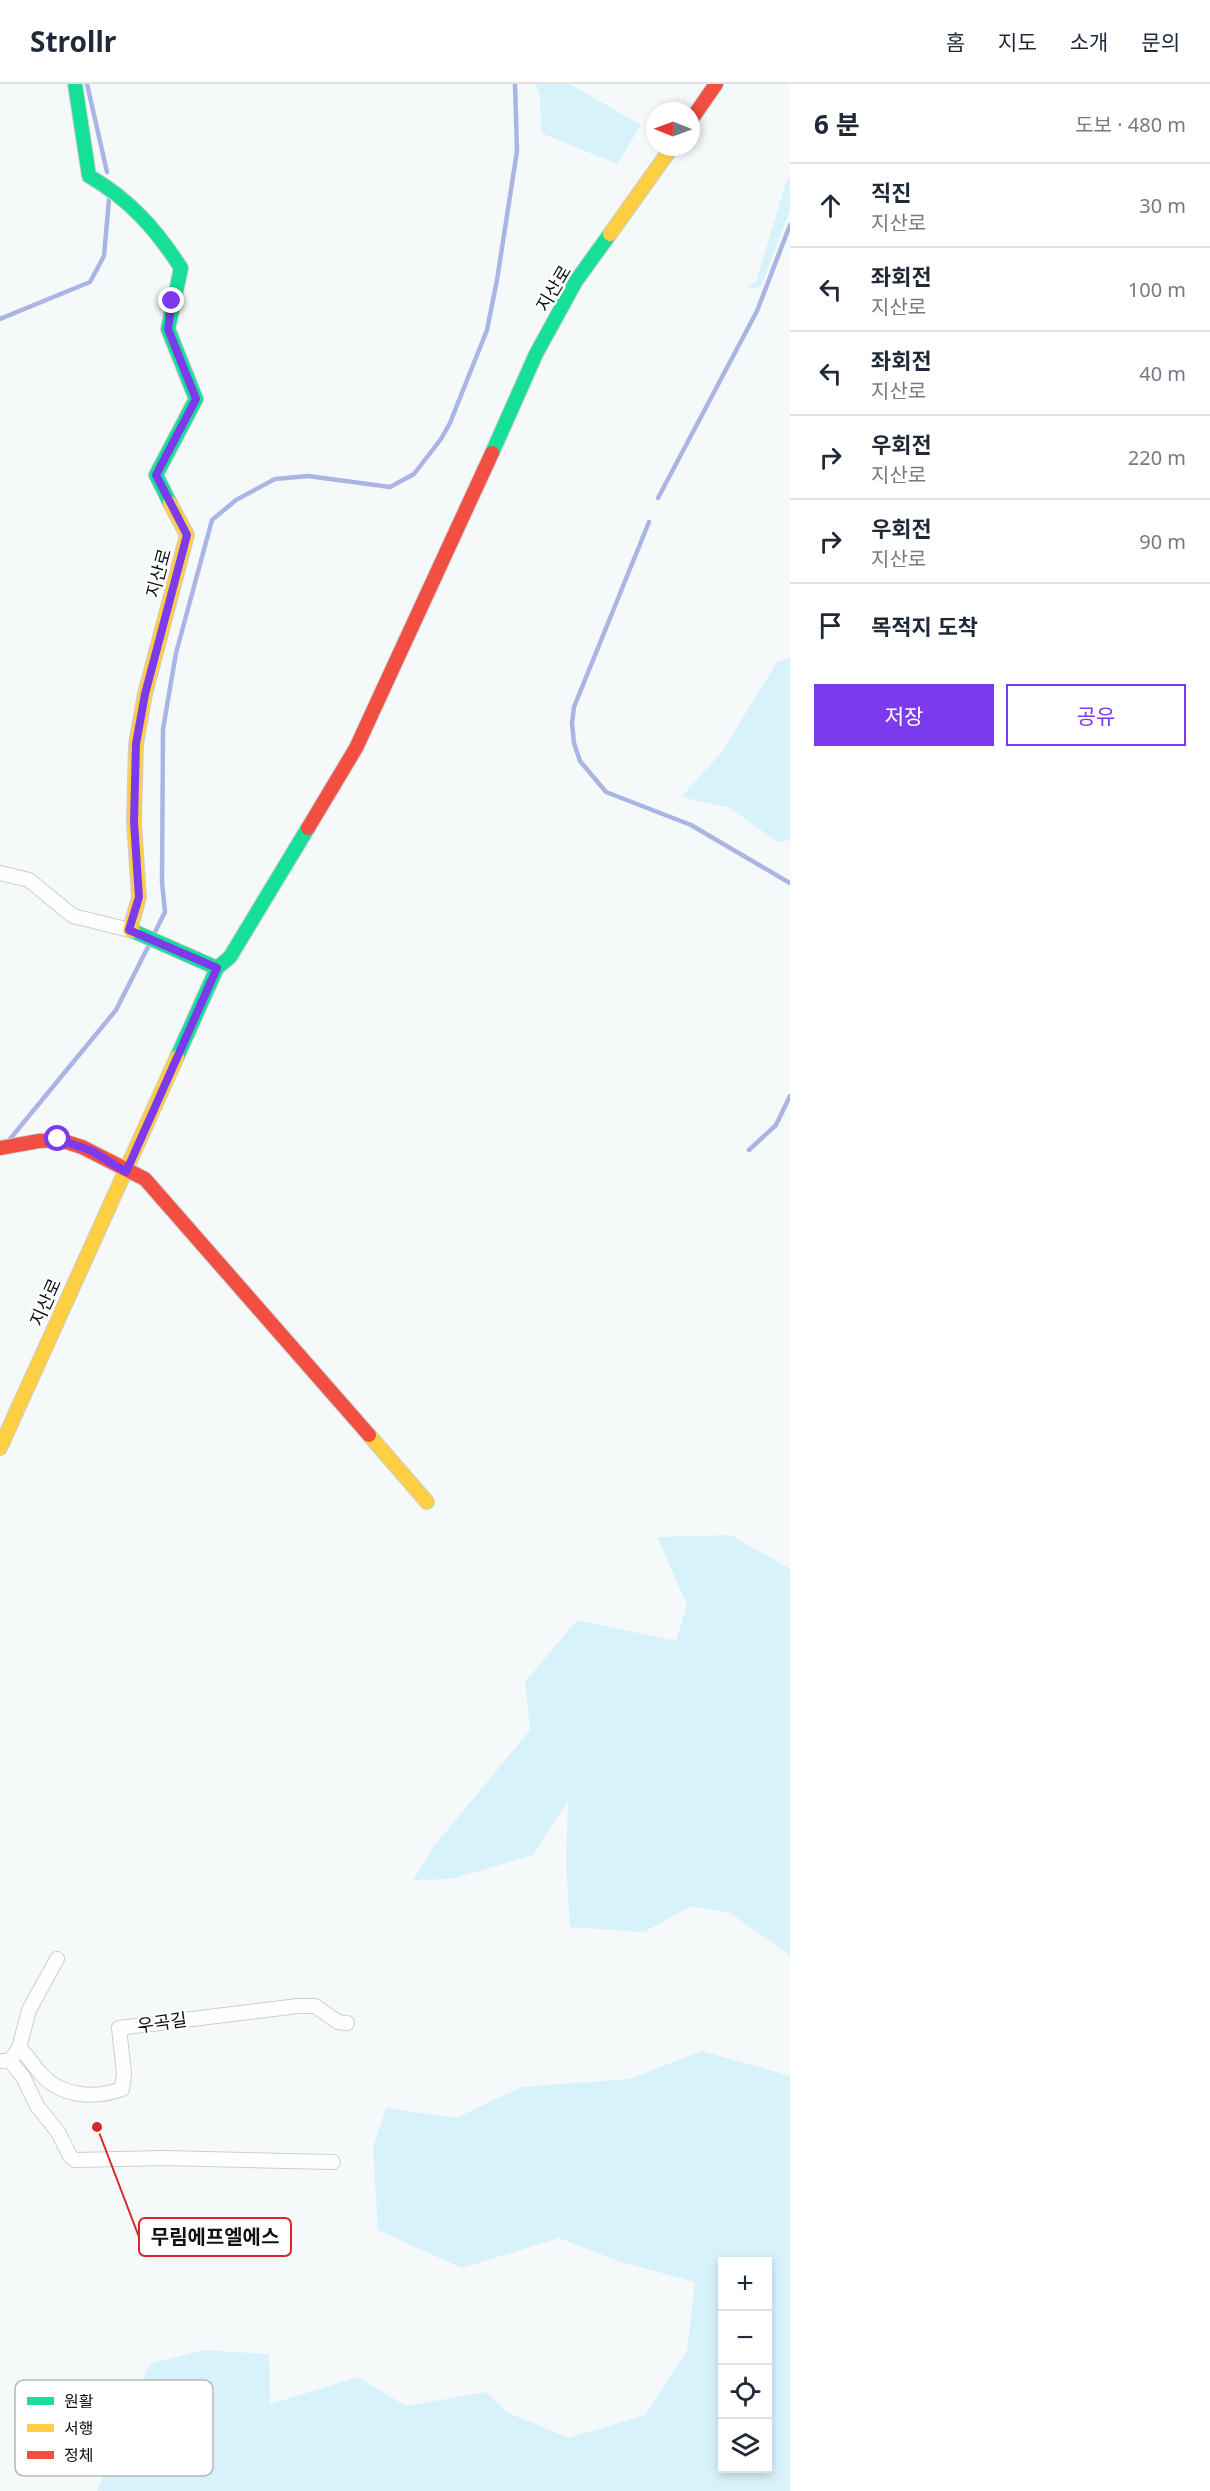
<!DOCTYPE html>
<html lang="ko">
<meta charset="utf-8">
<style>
:root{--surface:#fff;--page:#f6f6f7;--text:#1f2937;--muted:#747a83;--line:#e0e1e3;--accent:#7c3aed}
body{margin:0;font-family:"Noto Sans","Noto Sans KR",sans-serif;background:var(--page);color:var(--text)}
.controls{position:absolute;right:18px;bottom:18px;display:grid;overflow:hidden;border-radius:0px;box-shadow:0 3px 9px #0003}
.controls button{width:54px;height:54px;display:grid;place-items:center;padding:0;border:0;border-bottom:2px solid var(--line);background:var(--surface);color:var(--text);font:30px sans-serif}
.compass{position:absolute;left:646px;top:18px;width:54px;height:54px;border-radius:50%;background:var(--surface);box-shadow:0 3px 9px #0003;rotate:271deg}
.stop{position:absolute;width:18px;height:18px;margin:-14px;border:4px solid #7c3aed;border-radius:50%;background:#fff}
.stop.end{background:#7c3aed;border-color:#fff;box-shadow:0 2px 6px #0008}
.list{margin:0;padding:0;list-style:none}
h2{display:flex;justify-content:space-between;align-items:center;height:78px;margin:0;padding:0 24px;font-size:26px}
h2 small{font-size:20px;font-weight:400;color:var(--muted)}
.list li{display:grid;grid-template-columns:39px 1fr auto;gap:18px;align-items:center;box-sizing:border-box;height:84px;padding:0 24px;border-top:2px solid var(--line)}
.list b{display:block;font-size:22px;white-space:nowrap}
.list p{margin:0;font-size:20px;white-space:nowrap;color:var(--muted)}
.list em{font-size:20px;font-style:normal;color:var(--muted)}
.actions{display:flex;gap:12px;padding:18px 24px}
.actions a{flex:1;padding:14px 0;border:2px solid var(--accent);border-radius:0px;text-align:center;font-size:21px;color:var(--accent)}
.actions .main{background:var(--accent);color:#fff}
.icon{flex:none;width:33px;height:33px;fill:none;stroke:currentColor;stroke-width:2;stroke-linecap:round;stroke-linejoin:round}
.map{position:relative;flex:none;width:790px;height:2407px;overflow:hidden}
header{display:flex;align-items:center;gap:36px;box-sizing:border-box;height:84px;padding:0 30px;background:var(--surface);border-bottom:2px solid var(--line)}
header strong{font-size:28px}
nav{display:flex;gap:33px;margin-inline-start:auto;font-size:21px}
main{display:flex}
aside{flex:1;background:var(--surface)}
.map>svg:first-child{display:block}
</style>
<header>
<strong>Strollr</strong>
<nav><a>홈</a><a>지도</a><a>소개</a><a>문의</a></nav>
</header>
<main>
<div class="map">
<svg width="790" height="2407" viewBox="0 0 790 2407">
<rect width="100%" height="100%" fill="#f5f9fa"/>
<g fill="#d8f2fc" fill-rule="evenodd">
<path d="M 536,0 L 570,0 L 641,41 L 617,80 L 541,49 L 540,12 Z"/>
<path d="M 790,94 L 790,126 L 761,203 L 749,205 L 748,203 L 756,198 L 787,95 Z"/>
<path d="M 790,574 L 790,756 L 777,758 L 730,724 L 681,713 L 721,669 L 777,578 Z"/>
<path d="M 731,1451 L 790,1485 L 790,1871 L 730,1829 L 692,1822 L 644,1848 L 570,1843 L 566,1779 L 568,1717 L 533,1771 L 451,1795 L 413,1796 L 435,1761 L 530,1646 L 525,1598 L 577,1536 L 676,1557 L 687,1521 L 657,1453 Z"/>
<path d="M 702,1967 L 790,1992 L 790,2407 L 97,2407 L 150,2280 L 203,2266 L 269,2270 L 270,2320 L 358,2293 L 406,2322 L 486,2308 L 506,2328 L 569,2354 L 645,2331 L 687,2267 L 695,2198 L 621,2178 L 559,2154 L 462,2184 L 378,2146 L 373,2064 L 386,2024 L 456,2034 L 521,2003 L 629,1995 ZM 722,2178 L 768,2178 L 768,2384 L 722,2384 Z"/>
</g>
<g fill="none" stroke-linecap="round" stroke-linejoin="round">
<g stroke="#aab5e6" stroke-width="4.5">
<path d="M 87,0 L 107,88"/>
<path d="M 0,235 L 90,198 L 104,172 L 109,115"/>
<path d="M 658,414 L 757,227 L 790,141"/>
<path d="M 649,438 L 574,623 L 572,639 L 574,659 L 580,677 L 606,708 L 691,741 L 790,799"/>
<path d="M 154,850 L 165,828 L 162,798 L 163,645 L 176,569 L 212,436 L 236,416 L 275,395 L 308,392 L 390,403 L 414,390 L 441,355 L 450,339 L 487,246 L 497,196 L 517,67 L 515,0"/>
<path d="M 10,1055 L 116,926 L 149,861"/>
<path d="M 749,1066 L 776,1041 L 790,1012"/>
</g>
<defs>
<g id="street">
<path d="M 0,789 L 29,796 L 73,832 L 130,846"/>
<path d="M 19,1964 L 29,1926 L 57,1875"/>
<path d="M 0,1977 L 10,1977 L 23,1993 L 37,2022 L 58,2048 L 70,2072 L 75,2076 L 164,2074 L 333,2078"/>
<path d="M 10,1977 L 19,1964 C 28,1971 32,1980 40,1989 C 61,2013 94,2015 122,2005 L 124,1990 L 119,1944 L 298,1922 L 315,1922 L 338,1938 L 347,1939"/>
</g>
<g id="fast">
<path d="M 75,0 L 89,92 C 129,115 156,145 181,184 L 168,245 L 196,315 L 156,391 L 170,419"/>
<path d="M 492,369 L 536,270 L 576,197 L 610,150"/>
<path d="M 133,847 L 217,884"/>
<path d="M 177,973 L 217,884 L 230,873 L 308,744"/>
</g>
<g id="slow">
<path d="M 610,150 L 672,63"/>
<path d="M 133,847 L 130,846 L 139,813 L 134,738 L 136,660 L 145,610 L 187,451 L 170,419"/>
<path d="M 369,1351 L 427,1418"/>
<path d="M 0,1364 L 177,973"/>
</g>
<g id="jam">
<path d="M 691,36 L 716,0"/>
<path d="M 308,744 L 356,664 L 492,369"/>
<path d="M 0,1064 L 39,1057 L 60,1056 L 82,1063 L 145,1095 L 369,1351"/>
</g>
</defs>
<use href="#street" stroke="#cbcfd1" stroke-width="16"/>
<use href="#fast" stroke="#cbcfd1" stroke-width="16"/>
<use href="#slow" stroke="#cbcfd1" stroke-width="16"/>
<use href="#jam" stroke="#cbcfd1" stroke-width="16"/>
<use href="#street" stroke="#fefefe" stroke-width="14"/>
<use href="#fast" stroke="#16e098" stroke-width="14"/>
<use href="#slow" stroke="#ffcf43" stroke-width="14"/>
<use href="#jam" stroke="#f24e42" stroke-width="14"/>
</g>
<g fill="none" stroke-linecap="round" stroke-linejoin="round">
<path stroke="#7c3aed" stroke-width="8" d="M 58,1055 L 92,1067 L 126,1088 L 217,884 L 129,846 L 139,813 L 134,738 L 136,660 L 145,610 L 187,451 L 156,391 L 196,315 L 168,245 L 172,217"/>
</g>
<g text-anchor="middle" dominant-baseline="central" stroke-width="5" stroke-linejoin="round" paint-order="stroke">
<g font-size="18" fill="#0d1113" stroke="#fff">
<text transform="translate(553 204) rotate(-59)">지산로</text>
<text transform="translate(158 489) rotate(-75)">지산로</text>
<text transform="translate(45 1218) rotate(-66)">지산로</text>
<text transform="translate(162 1938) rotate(-8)">우곡길</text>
</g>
</g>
<rect x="15" y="2296" width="198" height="96" rx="9" fill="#fff" stroke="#b6b8b8" stroke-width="1.5"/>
<rect x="27" y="2313" width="27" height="8" fill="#16e098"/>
<rect x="27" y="2340" width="27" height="8" fill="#ffcf43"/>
<rect x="27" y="2367" width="27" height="8" fill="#f24e42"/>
<g font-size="16" fill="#0d1113">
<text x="64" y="2323">원활</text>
<text x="64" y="2350">서행</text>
<text x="64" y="2377">정체</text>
</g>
<path fill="none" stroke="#d62828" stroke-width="2" d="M97 2043L139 2153"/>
<circle fill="#d62828" stroke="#fff" stroke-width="2" cx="97" cy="2043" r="6"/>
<rect fill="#fff" stroke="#d62828" stroke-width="2" x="139" y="2134" width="152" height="38" rx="6"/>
<g font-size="20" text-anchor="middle" font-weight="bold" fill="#0d1113">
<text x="215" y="2160">무림에프엘에스</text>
</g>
</svg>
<div class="controls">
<button>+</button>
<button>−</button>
<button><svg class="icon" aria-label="locate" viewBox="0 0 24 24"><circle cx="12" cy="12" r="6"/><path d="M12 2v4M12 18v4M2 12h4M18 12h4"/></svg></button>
<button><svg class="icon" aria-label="layers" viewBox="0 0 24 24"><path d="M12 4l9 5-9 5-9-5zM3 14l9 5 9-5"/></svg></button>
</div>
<svg class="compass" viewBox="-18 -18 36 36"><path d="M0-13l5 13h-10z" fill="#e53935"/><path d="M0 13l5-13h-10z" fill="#747a83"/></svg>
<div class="stop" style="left:58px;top:1055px"></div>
<div class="stop end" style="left:172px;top:217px"></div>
</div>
<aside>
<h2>6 분<small>도보 · 480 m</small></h2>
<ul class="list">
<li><svg class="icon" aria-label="ahead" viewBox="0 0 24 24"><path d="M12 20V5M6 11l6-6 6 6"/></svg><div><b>직진</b><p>지산로</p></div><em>30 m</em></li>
<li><svg class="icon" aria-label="left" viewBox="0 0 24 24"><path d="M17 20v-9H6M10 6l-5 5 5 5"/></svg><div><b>좌회전</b><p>지산로</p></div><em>100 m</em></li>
<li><svg class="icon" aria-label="left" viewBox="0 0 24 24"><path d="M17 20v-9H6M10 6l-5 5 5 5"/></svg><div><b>좌회전</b><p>지산로</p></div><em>40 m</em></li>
<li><svg class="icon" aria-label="right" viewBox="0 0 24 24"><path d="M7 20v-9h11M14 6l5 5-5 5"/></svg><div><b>우회전</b><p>지산로</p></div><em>220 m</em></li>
<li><svg class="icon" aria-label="right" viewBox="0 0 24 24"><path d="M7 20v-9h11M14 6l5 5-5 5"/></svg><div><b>우회전</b><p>지산로</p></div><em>90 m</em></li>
<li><svg class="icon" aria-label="arrive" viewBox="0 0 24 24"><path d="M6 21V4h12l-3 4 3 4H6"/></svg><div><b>목적지 도착</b></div></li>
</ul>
<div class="actions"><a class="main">저장</a><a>공유</a></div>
</aside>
</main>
